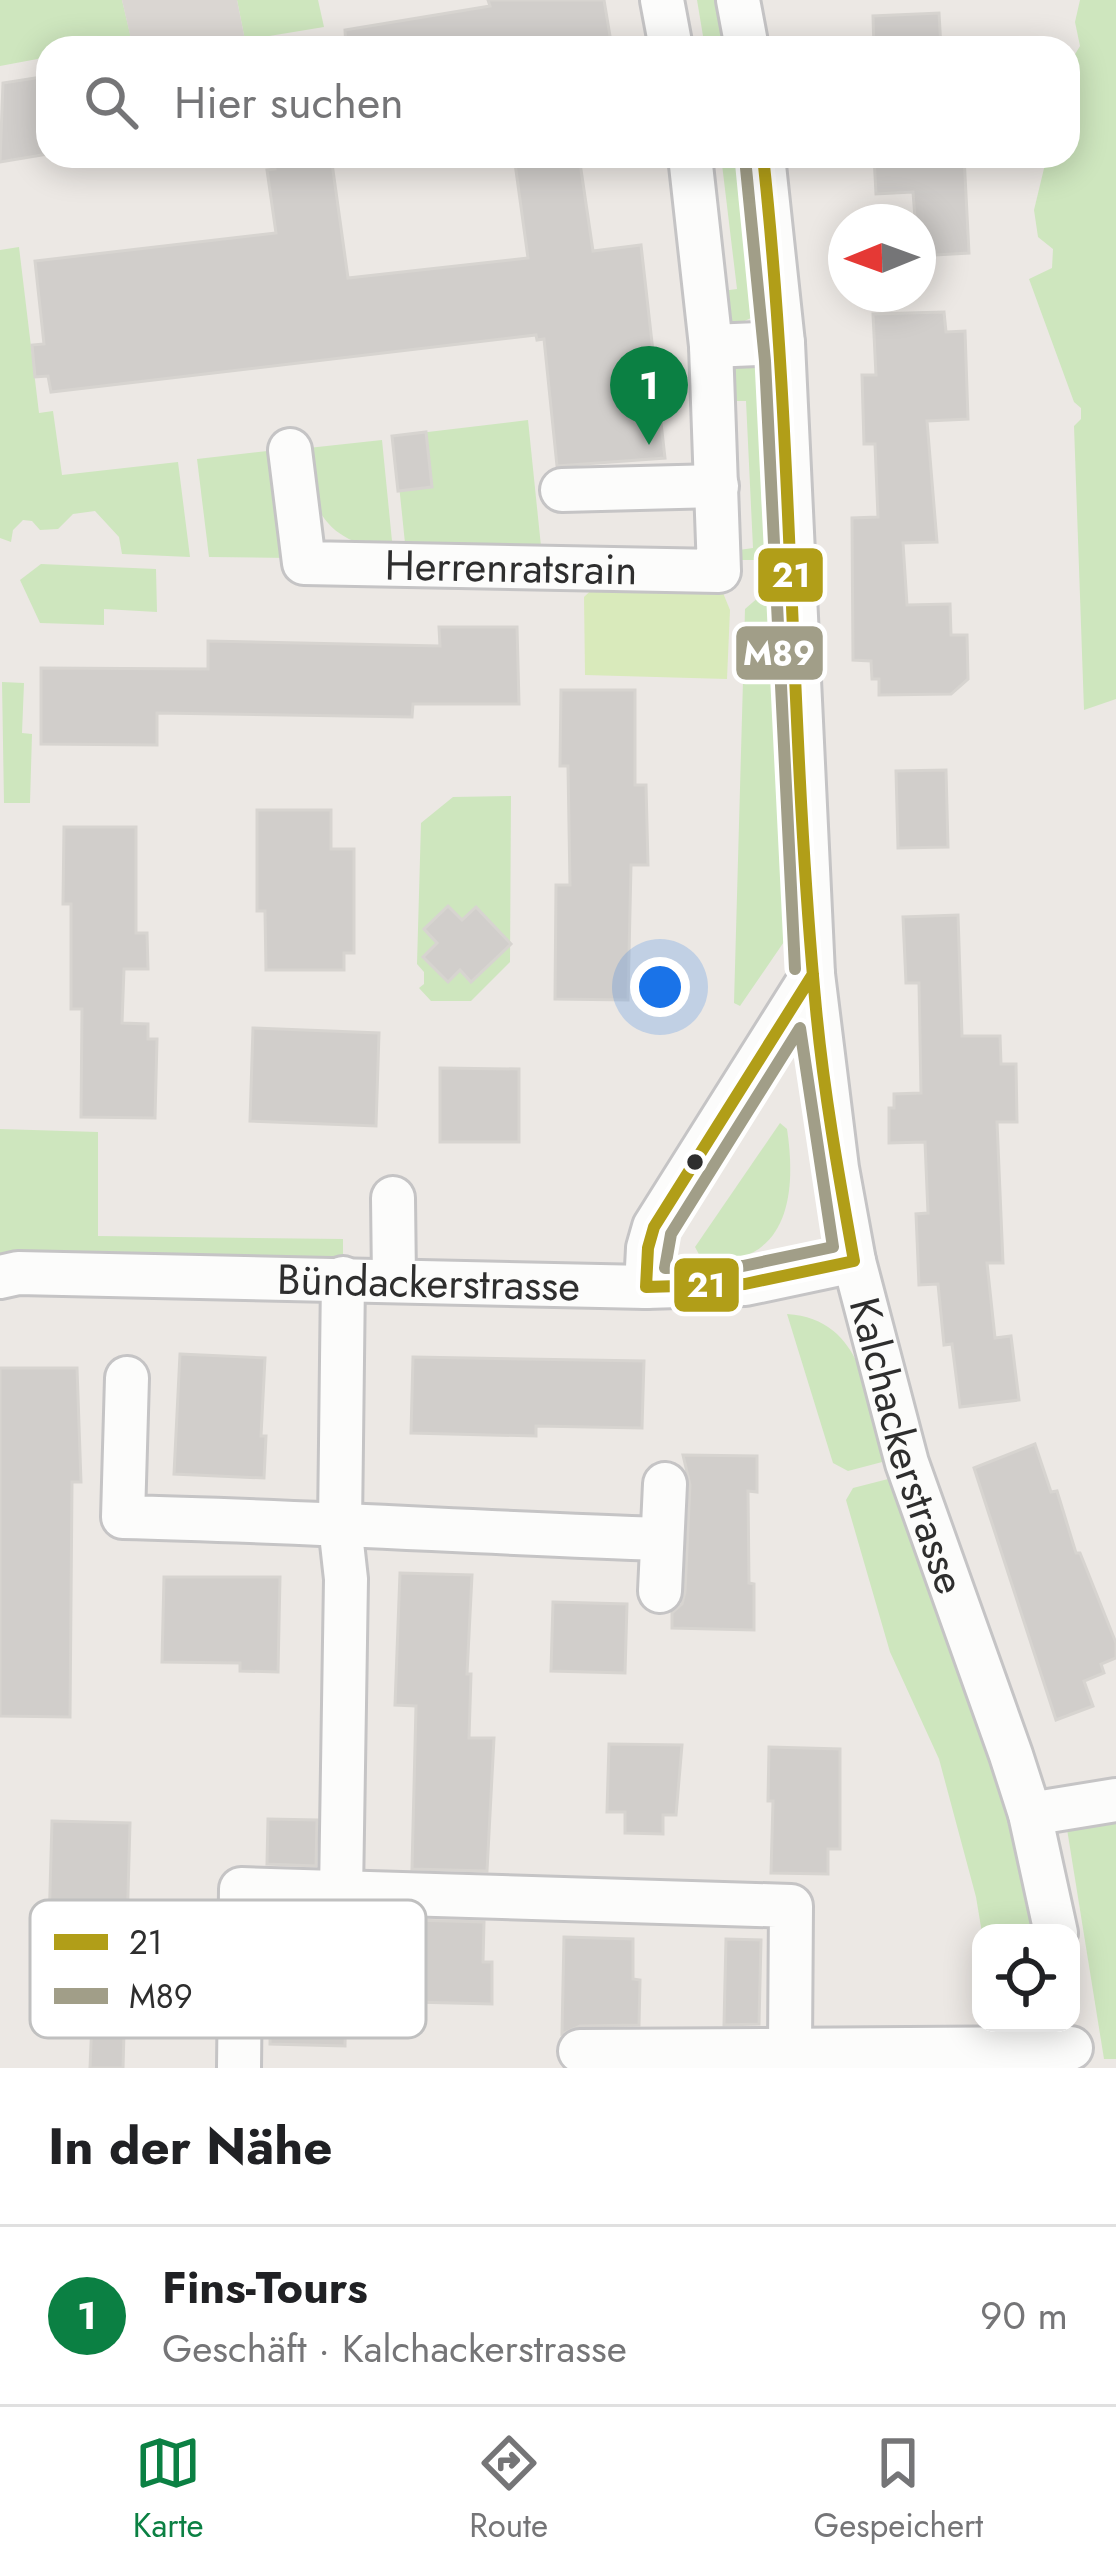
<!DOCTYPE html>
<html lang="de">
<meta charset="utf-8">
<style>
:root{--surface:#fff;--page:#f6f6f6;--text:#202124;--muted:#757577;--line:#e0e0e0;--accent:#0b8043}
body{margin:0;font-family:Jost,sans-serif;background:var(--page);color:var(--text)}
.controls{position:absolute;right:36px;bottom:36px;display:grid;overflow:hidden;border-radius:24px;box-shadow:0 6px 30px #0003}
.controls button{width:108px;height:108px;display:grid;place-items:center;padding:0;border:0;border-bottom:3px solid var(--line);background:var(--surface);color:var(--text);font:60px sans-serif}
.compass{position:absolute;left:828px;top:204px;width:108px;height:108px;border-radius:50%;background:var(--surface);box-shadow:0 6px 30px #0003;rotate:269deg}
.you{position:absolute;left:660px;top:987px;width:42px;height:42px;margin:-30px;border:9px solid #fff;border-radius:50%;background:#1a73e8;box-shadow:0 0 0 18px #1a73e833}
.badge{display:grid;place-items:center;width:78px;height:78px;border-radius:50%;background:var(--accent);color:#fff;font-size:39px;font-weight:700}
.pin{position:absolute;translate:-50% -99px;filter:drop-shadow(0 3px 6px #0008)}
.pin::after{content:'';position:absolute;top:63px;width:42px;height:36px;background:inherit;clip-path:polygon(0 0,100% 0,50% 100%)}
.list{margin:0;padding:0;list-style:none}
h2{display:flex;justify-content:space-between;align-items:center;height:156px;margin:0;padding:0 48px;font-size:51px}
h2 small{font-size:39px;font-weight:400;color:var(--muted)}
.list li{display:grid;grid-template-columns:78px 1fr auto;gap:36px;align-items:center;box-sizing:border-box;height:180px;padding:0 48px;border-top:3px solid var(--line)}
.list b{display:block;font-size:45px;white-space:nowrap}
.list p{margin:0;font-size:39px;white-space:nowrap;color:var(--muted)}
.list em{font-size:39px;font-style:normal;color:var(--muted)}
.icon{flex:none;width:66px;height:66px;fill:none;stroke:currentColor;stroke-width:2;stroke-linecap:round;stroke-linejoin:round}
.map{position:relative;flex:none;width:1116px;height:2068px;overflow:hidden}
.search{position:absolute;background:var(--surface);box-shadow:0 6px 30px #0003;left:36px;right:36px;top:36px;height:132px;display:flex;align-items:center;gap:30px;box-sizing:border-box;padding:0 42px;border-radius:36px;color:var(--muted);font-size:45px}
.sheet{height:336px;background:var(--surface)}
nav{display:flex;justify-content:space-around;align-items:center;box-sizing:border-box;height:168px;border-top:3px solid var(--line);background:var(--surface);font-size:33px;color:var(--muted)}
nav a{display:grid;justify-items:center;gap:6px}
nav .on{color:var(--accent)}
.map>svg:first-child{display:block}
</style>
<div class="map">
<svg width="1116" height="2068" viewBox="0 0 1116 2068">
<rect width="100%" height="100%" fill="#ece8e4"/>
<g fill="#cee6be">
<path d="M 0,0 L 122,0 L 132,42 L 99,48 L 48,48 L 48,57 L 0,66 Z"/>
<path d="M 237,0 L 318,0 L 324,27 L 245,40 Z"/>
<path d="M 697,0 L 717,0 L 727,48 L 705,48 Z"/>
<path d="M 1080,0 L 1116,0 L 1116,699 L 1084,710 L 1074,426 L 1081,419 L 1081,408 L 1074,402 L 1029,279 L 1052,268 L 1053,249 L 1038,237 L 1034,210 L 1047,156 L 1068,156 L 1068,66 L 1080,46 L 1075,22 Z"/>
<path d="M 721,156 L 743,156 L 760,306 L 751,318 L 736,325 L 726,320 L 722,291 L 737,289 Z"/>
<path d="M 19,247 L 39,413 L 53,411 L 62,475 L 178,462 L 190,557 L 122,554 L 119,537 L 95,511 L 73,514 L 58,529 L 40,530 L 32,521 L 23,520 L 13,530 L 11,542 L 0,538 L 0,250 Z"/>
<path d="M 750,361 C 782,386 762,436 761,470 C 760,502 765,534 766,566 L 758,560 L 739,560 L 739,550 L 753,548 L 746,401 L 731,401 L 731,364 Z"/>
<path d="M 528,420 L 542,556 L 406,553 L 394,436 Z"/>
<path d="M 382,440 L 393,551 C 322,541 315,512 299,449 Z"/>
<path d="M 276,450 L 289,558 L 209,557 L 197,459 Z"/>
<path d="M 41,564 L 156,569 L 157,612 L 104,609 L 104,625 L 40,623 L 20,580 Z"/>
<path d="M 767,590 L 772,674 L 783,720 L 790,933 L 740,1006 L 734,1003 L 745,609 Z"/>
<path d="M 2,682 L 24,683 L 22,733 L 32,734 L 30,803 L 4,803 Z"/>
<path d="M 511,796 L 510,962 L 471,1001 L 431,1001 L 419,988 L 424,984 L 424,972 L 417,964 L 421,823 L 453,797 Z"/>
<path d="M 780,1123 L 787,1129 C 797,1195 788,1266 703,1262 L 695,1247 Z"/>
<path d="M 0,1129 L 98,1132 L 98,1236 L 343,1239 L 343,1259 L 40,1250 L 0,1253 Z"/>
<path d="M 787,1314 C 865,1319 868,1400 886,1461 L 848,1471 L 833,1463 Z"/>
<path d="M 892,1478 L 992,1755 L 1034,1933 L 982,1933 L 976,1897 L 939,1759 L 890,1652 L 846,1500 L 853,1488 Z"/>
<path d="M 1116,1816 L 1116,2059 L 1104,2059 L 1067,1829 Z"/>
</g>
<path fill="#d9eabb" d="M 601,581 L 719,583 L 730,610 L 727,679 L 585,675 L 584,597 Z"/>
<path fill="#dad6d2" d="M 122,0 L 237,0 L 245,40 L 203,48 L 133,48 Z"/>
<g fill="#d1cecb" stroke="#d7d4d0" stroke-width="3">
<path d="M 488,0 L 604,0 L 612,48 L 346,48 L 345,30 L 490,6 Z"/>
<path d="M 939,13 L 941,48 L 874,48 L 873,16 Z"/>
<path d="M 48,76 L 48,154 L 0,162 L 3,83 Z"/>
<path d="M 273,156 L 331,156 L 348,278 L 528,258 L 514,156 L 579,156 L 593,251 L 641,245 L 665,458 L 557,466 L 544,339 L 537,340 L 536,335 L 51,392 L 48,376 L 35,377 L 32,345 L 44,344 L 35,261 L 276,233 L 267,170 L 275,169 Z"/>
<path d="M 874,156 L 964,156 L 969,253 L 918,256 L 913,192 L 876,194 Z"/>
<path d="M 944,312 L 946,332 L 965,331 L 968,419 L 927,421 L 937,542 L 903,543 L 907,605 L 950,604 L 951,635 L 967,635 L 968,679 L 951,694 L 879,695 L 879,679 L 872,679 L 871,661 L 853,660 L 852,518 L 878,517 L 875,444 L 864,444 L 862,375 L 876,375 L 873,314 Z"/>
<path d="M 426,432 L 432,487 L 398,491 L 392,436 Z"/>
<path d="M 439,627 L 517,627 L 519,704 L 413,704 L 412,717 L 157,713 L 157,745 L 41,744 L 41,668 L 208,669 L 208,641 L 440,646 Z"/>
<path d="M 561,690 L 635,690 L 635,785 L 646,785 L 648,865 L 631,865 L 628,1000 L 555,999 L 556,885 L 570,885 L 568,766 L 560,766 Z"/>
<path d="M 946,770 L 948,847 L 898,848 L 896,771 Z"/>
<path d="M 257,810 L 331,810 L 331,849 L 354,849 L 354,953 L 344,953 L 344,970 L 266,970 L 265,911 L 257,911 Z"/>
<path d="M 64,827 L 136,827 L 136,933 L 147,933 L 148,969 L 124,969 L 122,1023 L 148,1024 L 148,1039 L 157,1039 L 155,1118 L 81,1117 L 82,1009 L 71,1009 L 71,904 L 63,904 Z"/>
<path d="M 448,906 L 462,920 L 476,907 L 511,944 L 471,982 L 460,970 L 448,982 L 423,957 L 437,943 L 424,929 Z"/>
<path d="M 958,915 L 962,1036 L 1000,1036 L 1001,1064 L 1016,1064 L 1017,1122 L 997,1122 L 1003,1263 L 987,1263 L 995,1338 L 1011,1336 L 1019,1400 L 960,1407 L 952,1344 L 944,1345 L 938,1284 L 919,1285 L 916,1214 L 928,1213 L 925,1142 L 889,1143 L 889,1108 L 894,1108 L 894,1094 L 921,1093 L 919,983 L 906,983 L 903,917 Z"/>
<path d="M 253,1028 L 379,1033 L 376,1126 L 250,1121 Z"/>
<path d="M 440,1068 L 519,1069 L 519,1142 L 440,1142 Z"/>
<path d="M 180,1354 L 265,1358 L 261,1436 L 266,1436 L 264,1478 L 174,1474 Z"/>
<path d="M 413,1357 L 644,1361 L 642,1428 L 536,1426 L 536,1436 L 411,1433 Z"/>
<path d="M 0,1368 L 77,1368 L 81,1482 L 72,1482 L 70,1717 L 0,1716 Z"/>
<path d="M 1035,1444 L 1051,1492 L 1057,1491 L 1076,1553 L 1080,1553 L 1116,1643 L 1116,1658 L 1101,1664 L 1104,1673 L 1084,1681 L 1093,1706 L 1056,1720 L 974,1468 Z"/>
<path d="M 683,1455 L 757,1456 L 757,1492 L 748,1491 L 749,1583 L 754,1584 L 754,1630 L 672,1628 L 672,1613 L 682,1604 L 685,1592 L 690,1485 Z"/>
<path d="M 400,1573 L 472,1575 L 467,1674 L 471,1674 L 469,1738 L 494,1738 L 487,1871 L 412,1869 L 416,1706 L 395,1705 Z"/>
<path d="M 164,1577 L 280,1577 L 278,1672 L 240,1671 L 240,1663 L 162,1662 Z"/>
<path d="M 553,1602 L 627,1604 L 625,1673 L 551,1671 Z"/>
<path d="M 609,1744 L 682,1745 L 676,1815 L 663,1815 L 663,1834 L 625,1833 L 625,1812 L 607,1812 Z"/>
<path d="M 769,1747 L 840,1749 L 840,1849 L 828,1849 L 828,1874 L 771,1873 L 773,1801 L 768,1801 Z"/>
<path d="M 268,1819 L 317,1820 L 316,1866 L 267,1864 Z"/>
<path d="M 52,1821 L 130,1823 L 123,2068 L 90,2068 L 93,1998 L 47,1997 Z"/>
<path d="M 272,1915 L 347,1922 L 345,2046 L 270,2044 Z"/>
<path d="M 411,1920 L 484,1922 L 483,1962 L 492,1962 L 492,2004 L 413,2002 Z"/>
<path d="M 564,1937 L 633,1939 L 633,1979 L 640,1980 L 639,2025 L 580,2026 L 562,2034 Z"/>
<path d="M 726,1939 L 761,1940 L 759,2024 L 724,2025 Z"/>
</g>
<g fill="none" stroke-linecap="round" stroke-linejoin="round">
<defs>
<g id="minor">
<path d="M 662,0 L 671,48"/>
<path d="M 738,0 L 747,48"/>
<path id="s1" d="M 763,156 L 783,343 L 813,974 L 837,1168 L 854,1261 L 907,1463 L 1011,1755 L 1030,1814 L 1056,1933"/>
<path d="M 711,346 L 783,343"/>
<path id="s2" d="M 290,450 L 304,563 L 719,571 L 711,346 L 690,156"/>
<path d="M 562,490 L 717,486"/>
<path d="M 393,1198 L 394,1279"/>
<path id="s3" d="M 0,1277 L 18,1273 L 646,1287 L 745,1284 L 854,1261"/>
<path d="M 646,1287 L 648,1248 L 654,1227 L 813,974"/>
<path d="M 127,1378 L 123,1517 C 303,1521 483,1533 662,1539"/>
<path d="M 660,1591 L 665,1484"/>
<path d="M 1030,1814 L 1116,1800"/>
<path d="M 341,1893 L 346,1579 L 340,1525 L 343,1278"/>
<path d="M 580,2051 L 1071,2048"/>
<path d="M 239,2068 L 241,1889 L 791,1906 L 790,2048"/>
</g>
</defs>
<use href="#minor" stroke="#c5c4c5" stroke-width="48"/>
<use href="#minor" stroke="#fcfcfb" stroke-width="42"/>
<defs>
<path id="bus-1" d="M 763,156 C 794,440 789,725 816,1009 C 824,1094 839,1177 854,1261 L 745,1284 L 646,1287 L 648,1248 L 654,1227 L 813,974"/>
<g id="bus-2">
<path d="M 745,158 L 765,361 L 795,969"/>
<path d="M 800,1028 L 833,1247 L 743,1266 L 665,1268 L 671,1234 Z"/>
</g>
</defs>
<use href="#bus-1" stroke="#fff" stroke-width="21"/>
<use href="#bus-2" stroke="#fff" stroke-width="21"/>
<use href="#bus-1" stroke="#b19e18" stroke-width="12"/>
<use href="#bus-2" stroke="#a19e88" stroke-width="12"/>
</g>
<circle fill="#2e2e2e" stroke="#fff" stroke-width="4.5" cx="695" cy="1162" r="10"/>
<g text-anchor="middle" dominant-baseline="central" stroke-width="9" stroke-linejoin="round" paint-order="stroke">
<g font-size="42" fill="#2e2e2e" stroke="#fff">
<text stroke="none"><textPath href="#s2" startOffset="321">Herrenratsrain</textPath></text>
<text stroke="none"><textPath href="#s3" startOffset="429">Bündackerstrasse</textPath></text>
<text stroke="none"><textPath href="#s1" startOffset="1302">Kalchackerstrasse</textPath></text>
</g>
</g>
<rect x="30" y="1900" width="396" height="138" rx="18" fill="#fff" stroke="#c0c0c0" stroke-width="3"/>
<rect x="54" y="1934" width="54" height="16" fill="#b19e18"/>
<rect x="54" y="1988" width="54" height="16" fill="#a19e88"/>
<g font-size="33" fill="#2e2e2e">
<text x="129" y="1954">21</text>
<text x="129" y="2008">M89</text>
</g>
<g stroke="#fff" stroke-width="4.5">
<rect x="756" y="546" width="69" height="58" rx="12" fill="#b19e18"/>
<rect x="734" y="624" width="91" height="58" rx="12" fill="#a19e88"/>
<rect x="672" y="1256" width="69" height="58" rx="12" fill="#b19e18"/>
</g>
<g font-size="33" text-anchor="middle" font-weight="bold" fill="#fff">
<text x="791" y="587">21</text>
<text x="779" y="665">M89</text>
<text x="706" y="1297">21</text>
</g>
</svg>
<div class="controls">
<button><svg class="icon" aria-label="locate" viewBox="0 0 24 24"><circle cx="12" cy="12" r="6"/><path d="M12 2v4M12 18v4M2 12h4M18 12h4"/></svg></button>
</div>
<svg class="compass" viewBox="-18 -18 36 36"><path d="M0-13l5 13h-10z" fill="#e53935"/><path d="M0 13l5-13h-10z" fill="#757577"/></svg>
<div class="you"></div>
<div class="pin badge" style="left:649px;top:445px">1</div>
<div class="search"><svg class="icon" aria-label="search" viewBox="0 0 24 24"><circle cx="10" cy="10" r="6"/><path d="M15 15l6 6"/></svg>Hier suchen</div>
</div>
<section class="sheet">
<h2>In der Nähe<small></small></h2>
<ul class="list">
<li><span class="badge">1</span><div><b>Fins-Tours</b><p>Geschäft · Kalchackerstrasse</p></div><em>90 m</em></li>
</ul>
</section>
<nav>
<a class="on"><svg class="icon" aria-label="map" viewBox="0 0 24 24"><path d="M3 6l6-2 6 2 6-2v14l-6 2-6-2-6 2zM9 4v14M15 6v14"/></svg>Karte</a>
<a><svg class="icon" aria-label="directions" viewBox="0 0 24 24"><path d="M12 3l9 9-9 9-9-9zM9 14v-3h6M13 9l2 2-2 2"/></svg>Route</a>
<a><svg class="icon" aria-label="saved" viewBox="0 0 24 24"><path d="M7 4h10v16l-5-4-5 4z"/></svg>Gespeichert</a>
</nav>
